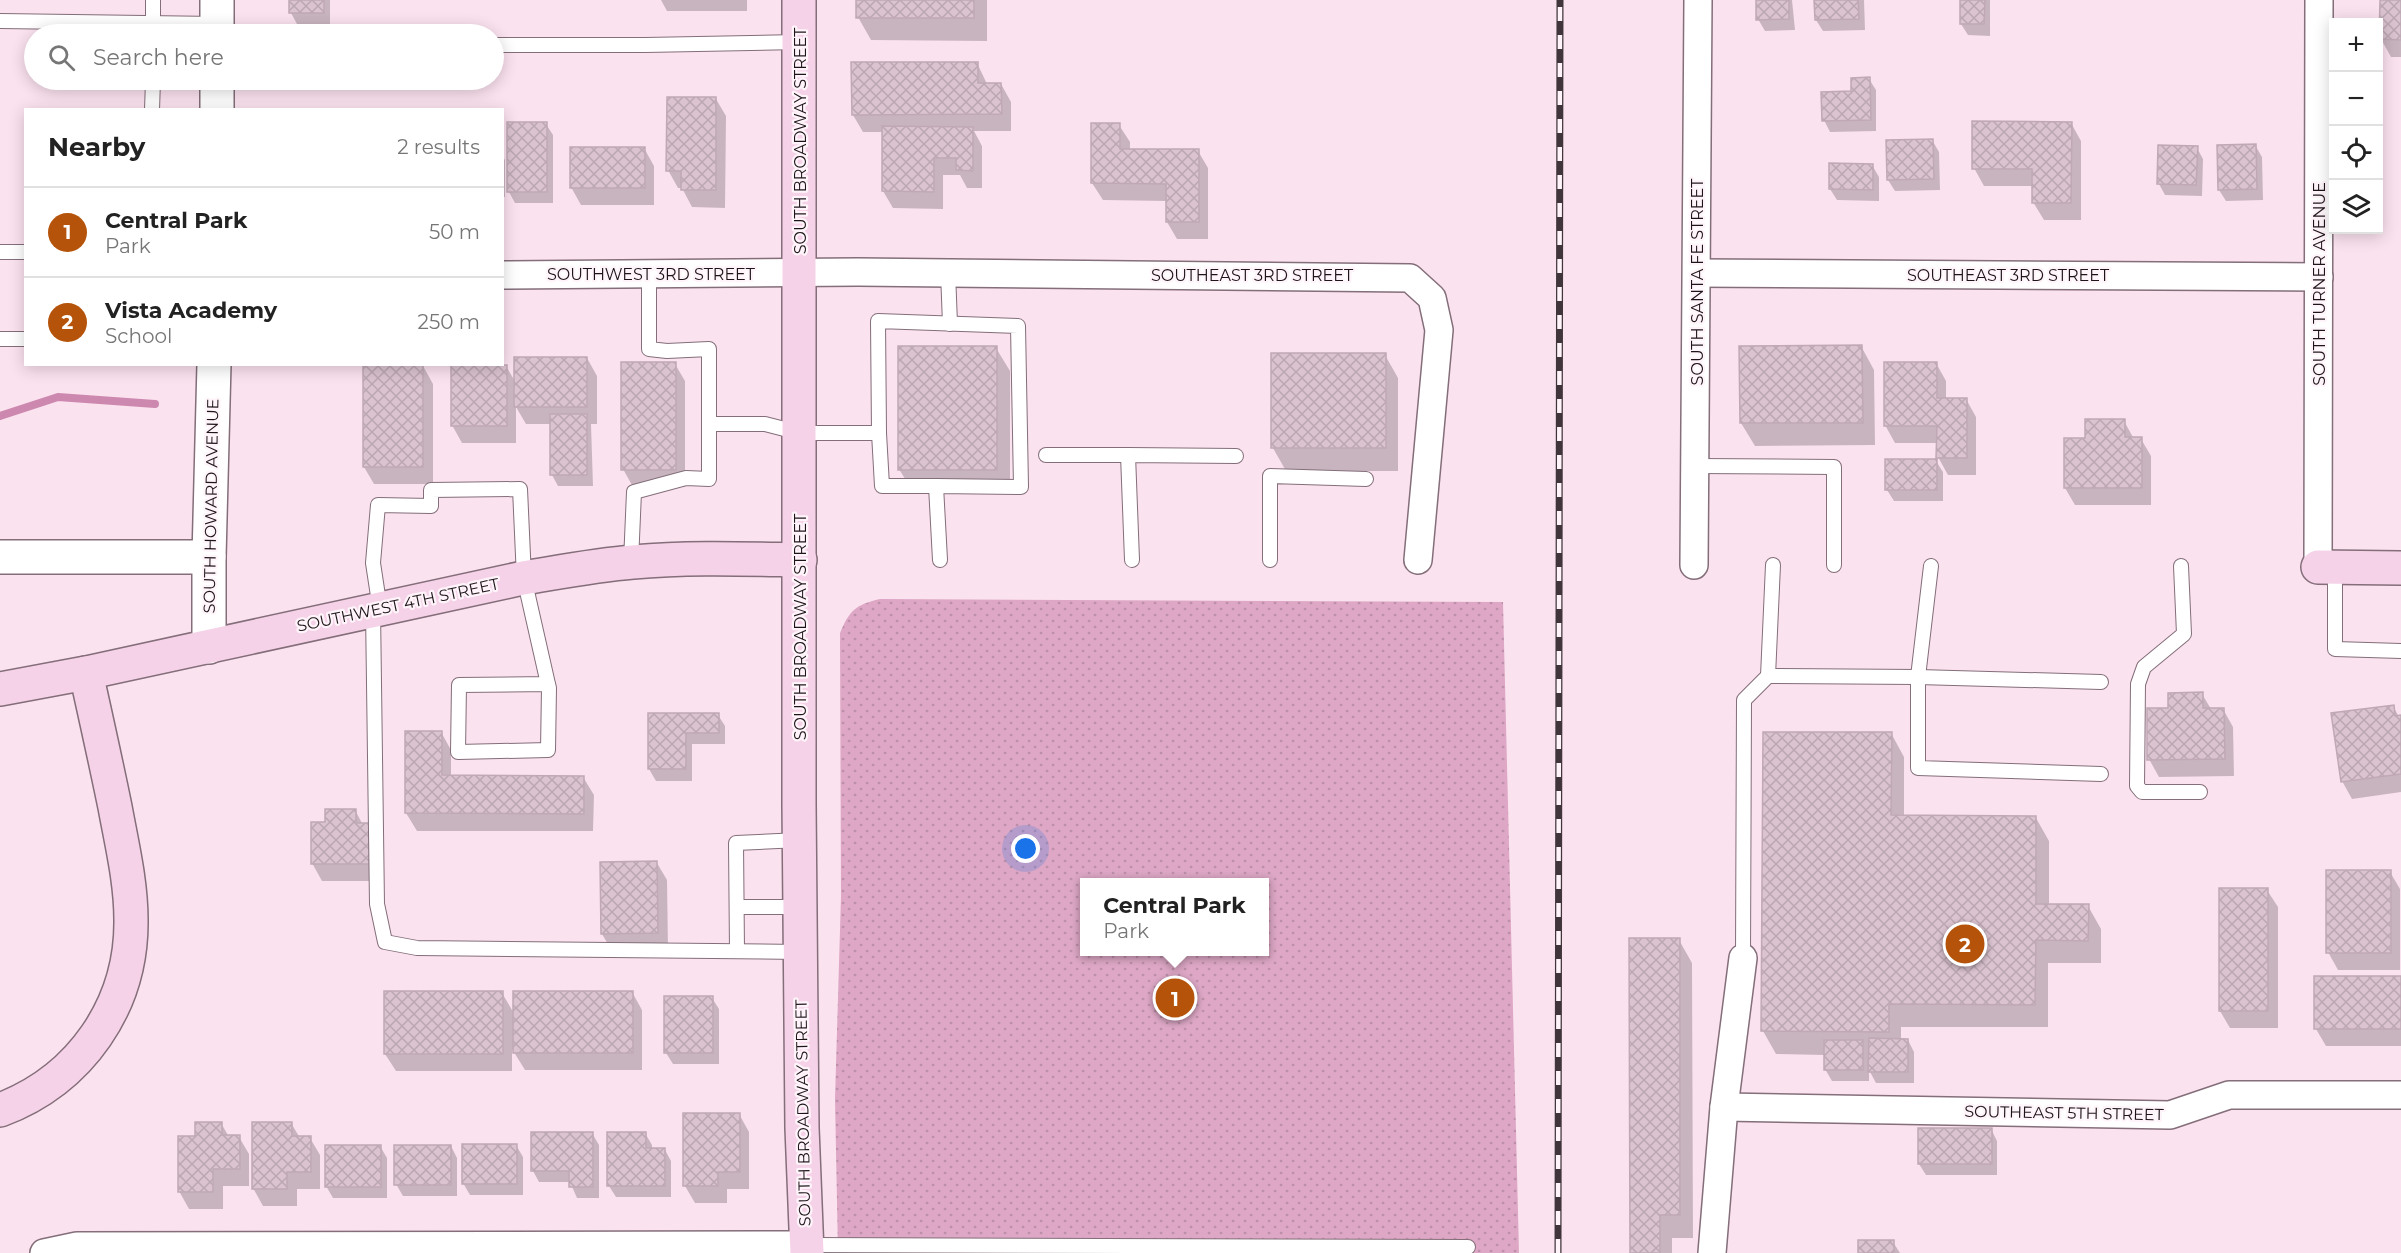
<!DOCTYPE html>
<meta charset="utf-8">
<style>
:root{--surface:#fff;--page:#f6f6f6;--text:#222;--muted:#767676;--line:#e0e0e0;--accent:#b45309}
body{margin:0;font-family:Montserrat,sans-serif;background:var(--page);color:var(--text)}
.controls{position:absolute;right:18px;top:18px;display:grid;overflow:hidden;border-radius:0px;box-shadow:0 3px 15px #0003}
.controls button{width:54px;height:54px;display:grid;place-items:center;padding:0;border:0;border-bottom:2px solid var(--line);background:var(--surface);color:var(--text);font:30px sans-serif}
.you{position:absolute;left:1026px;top:849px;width:21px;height:21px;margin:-15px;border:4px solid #fff;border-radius:50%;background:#1a73e8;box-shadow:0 0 0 9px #1a73e833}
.badge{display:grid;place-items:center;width:39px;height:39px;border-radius:50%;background:var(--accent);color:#fff;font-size:20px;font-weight:700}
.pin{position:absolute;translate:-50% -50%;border:3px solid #fff;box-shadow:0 2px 6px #0006}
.popup{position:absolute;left:1080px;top:878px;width:189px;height:78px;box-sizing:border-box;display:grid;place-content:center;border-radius:0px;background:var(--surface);filter:drop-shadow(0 2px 4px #0005);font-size:20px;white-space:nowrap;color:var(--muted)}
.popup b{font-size:22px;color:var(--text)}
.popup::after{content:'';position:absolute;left:50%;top:100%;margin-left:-12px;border:12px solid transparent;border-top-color:var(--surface)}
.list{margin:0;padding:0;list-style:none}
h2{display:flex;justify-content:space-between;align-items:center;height:78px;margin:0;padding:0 24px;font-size:26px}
h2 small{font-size:20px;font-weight:400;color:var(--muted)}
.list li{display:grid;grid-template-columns:39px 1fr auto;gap:18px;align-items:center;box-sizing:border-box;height:90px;padding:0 24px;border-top:2px solid var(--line)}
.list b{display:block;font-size:22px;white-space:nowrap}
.list p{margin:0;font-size:20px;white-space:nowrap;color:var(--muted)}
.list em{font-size:20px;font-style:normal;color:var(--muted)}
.icon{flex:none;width:33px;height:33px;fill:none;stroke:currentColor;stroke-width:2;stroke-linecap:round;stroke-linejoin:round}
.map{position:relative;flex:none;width:2401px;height:1253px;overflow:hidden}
.search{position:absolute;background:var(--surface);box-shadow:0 3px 15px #0003;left:24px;top:24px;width:480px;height:66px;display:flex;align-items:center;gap:15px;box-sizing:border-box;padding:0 21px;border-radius:33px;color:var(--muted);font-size:22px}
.panel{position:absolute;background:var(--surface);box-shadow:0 3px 15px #0003;left:24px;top:108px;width:480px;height:258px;border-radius:0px}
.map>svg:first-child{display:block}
</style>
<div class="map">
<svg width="2401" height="1253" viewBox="0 0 2401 1253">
<defs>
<pattern id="park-dots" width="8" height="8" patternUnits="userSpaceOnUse" patternTransform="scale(1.5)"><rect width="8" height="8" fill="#dda7c5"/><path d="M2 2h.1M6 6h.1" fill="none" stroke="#bd8fa8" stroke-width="1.8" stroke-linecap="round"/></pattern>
<pattern id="building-cross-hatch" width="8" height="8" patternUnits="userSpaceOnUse" patternTransform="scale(1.5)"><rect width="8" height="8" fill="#dbc3d0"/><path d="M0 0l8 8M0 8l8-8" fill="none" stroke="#bba7b2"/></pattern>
</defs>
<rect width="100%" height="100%" fill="#fbe2ef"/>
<path fill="url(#park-dots)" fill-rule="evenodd" d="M 880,599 L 1503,602 L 1519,1253 L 838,1253 L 835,1099 L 841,896 L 840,633 C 850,610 855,605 880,599 ZM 1085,882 L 1265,882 L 1265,952 L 1085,952 Z"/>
<g fill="#0003">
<path d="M 291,0 L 330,0 L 330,24 L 297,24 L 291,13 Z"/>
<path d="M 661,0 L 747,0 L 747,11 L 667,11 Z"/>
<path d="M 858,0 L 987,0 L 987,41 L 871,40 L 858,17 Z"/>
<path d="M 1757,0 L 1792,0 L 1795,30 L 1765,31 L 1758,19 Z"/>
<path d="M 1816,0 L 1864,0 L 1865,30 L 1823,31 L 1816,20 Z"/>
<path d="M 1962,0 L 1990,0 L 1990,36 L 1968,35 L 1961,24 Z"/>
<path d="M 2381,0 L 2401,0 L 2401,57 L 2391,57 L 2381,39 Z"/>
<path d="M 977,63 L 987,84 L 1001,84 L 1011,102 L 1011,131 L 974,131 L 982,146 L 982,188 L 967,188 L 960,175 L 943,175 L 943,209 L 893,208 L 883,191 L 884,132 L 863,132 L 853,115 Z"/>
<path d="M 1869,79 L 1876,90 L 1876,131 L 1830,132 L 1824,120 Z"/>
<path d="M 716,99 L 726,116 L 725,208 L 692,207 L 682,188 L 678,188 L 668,170 Z"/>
<path d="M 2071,123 L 2081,141 L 2081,220 L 2044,220 L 2033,202 L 2034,186 L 1984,186 L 1974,168 Z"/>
<path d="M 546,124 L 553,135 L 553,203 L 515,203 L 509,192 Z"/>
<path d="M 1119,125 L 1130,142 L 1130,150 L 1198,151 L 1208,168 L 1208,239 L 1177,239 L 1167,222 L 1167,201 L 1103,200 L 1092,183 Z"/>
<path d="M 1932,140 L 1939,152 L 1940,190 L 1895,191 L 1888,180 Z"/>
<path d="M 2255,145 L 2262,157 L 2263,200 L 2226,201 L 2219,190 Z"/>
<path d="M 644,148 L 654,166 L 654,205 L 581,205 L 571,187 Z"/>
<path d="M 2197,148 L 2203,159 L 2202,196 L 2165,195 L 2159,184 Z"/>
<path d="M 502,155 L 505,160 L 505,197 L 502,197 Z"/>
<path d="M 1872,165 L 1879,177 L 1879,201 L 1837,200 L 1830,189 Z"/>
<path d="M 1861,346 L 1874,370 L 1875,445 L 1755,446 L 1741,423 L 1741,348 Z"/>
<path d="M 996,348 L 1010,371 L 1010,492 L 913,492 L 899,469 Z"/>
<path d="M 1385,355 L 1398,378 L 1398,471 L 1286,471 L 1273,448 Z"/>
<path d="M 587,358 L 597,376 L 597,424 L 591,424 L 593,486 L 558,486 L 552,475 L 552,424 L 526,424 L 516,407 L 516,443 L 462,443 L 452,425 L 506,366 L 516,383 Z"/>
<path d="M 1936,363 L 1946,381 L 1946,399 L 1966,399 L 1976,417 L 1976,475 L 1948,475 L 1938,457 L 1938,443 L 1895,443 L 1885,425 Z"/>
<path d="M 675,364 L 685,381 L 685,487 L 633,487 L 623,469 Z"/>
<path d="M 423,366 L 433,384 L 433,484 L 374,484 L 364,467 Z"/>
<path d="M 2124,421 L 2134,439 L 2141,439 L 2151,456 L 2151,505 L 2075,505 L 2065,488 L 2087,439 Z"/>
<path d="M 1936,461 L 1943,472 L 1943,501 L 1894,501 L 1887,490 Z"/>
<path d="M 2202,694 L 2211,709 L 2223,709 L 2233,727 L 2234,776 L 2159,777 L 2149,759 L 2169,709 Z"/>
<path d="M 2393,706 L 2399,717 L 2401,716 L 2401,792 L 2352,799 L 2342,781 Z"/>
<path d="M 649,715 L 718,715 L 725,726 L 725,744 L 692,744 L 692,781 L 656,781 L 649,769 Z"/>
<path d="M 407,732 L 441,732 L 451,750 L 451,777 L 583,777 L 594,795 L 593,831 L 417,831 L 406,813 Z"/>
<path d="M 1765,733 L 1891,733 L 1904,757 L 1904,817 L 2036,818 L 2049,841 L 2049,906 L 2088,906 L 2101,929 L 2101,963 L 2048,963 L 2048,1027 L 1901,1027 L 1901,1040 L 1908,1040 L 1914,1052 L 1914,1083 L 1876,1083 L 1869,1070 L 1869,1081 L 1832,1081 L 1825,1069 L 1825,1055 L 1776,1054 L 1763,1031 Z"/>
<path d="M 355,810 L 363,825 L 382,881 L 322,881 L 312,863 L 326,824 Z"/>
<path d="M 657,863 L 667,880 L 668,950 L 612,951 L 602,934 Z"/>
<path d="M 2390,872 L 2400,889 L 2400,970 L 2338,970 L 2328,952 Z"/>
<path d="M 2267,890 L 2278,907 L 2278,1028 L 2230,1028 L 2220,1011 Z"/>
<path d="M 1679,940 L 1692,963 L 1693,1238 L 1672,1238 L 1672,1253 L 1631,1253 Z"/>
<path d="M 2401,977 L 2401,1046 L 2326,1046 L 2316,1029 Z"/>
<path d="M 632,992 L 642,1010 L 642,1070 L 525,1070 L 512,1049 L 512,1071 L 396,1071 L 385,1054 L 502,993 L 515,1015 Z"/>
<path d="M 712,998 L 719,1009 L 719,1064 L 673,1064 L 666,1053 Z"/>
<path d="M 739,1114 L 749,1132 L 749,1189 L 727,1189 L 727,1203 L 695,1203 L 685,1186 Z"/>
<path d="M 221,1123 L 229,1137 L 239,1137 L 249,1154 L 249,1186 L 223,1186 L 223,1209 L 189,1209 L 179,1191 L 197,1138 Z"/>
<path d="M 291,1123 L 300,1138 L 310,1138 L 320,1155 L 320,1189 L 297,1189 L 297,1206 L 263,1206 L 253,1188 Z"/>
<path d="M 1991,1129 L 1997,1141 L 1997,1175 L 1926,1175 L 1919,1164 Z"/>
<path d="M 592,1133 L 599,1145 L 599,1198 L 577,1198 L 570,1182 L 539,1182 L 533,1171 Z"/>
<path d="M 645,1133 L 652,1145 L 652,1150 L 665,1150 L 671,1161 L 671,1197 L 616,1197 L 609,1186 Z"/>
<path d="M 516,1145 L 523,1157 L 523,1195 L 470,1195 L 463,1183 Z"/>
<path d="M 380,1146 L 387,1158 L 387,1198 L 333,1198 L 326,1186 Z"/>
<path d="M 451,1146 L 457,1158 L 457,1196 L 403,1196 L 396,1184 Z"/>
<path d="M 1893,1242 L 1900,1253 L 1860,1253 Z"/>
</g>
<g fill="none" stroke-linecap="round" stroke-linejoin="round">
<path stroke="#cd88af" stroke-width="8" d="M 0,416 L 58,397 L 155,404"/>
</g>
<g fill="url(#building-cross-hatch)" stroke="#c0a9b5" stroke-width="1.5">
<rect x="289" y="0" width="35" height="13"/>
<rect x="856" y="0" width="118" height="18"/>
<path d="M 1756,0 L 1789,0 L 1789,19 L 1756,20 Z"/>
<path d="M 1814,0 L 1858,0 L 1859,19 L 1815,20 Z"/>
<path d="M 1960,0 L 1985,0 L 1984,24 L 1960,24 Z"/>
<path d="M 2380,0 L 2401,0 L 2401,40 L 2379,39 Z"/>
<path d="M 851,62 L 978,62 L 978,83 L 1001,83 L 1002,114 L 852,115 Z"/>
<path d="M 1870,77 L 1871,120 L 1822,121 L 1821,92 L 1851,91 L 1851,78 Z"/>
<path d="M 667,97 L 716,97 L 716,190 L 681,190 L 681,171 L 666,171 Z"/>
<path d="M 1972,121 L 2072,122 L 2071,203 L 2032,203 L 2032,169 L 1972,169 Z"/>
<rect x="507" y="122" width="40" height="70"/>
<path d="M 1091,123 L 1120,123 L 1120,149 L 1199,149 L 1199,222 L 1166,222 L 1166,184 L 1091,183 Z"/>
<path d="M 882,126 L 973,127 L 973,171 L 956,170 L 956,158 L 934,158 L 934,192 L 882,191 Z"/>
<path d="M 1933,139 L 1934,179 L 1887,180 L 1886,140 Z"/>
<path d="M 2256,144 L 2257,189 L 2218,190 L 2217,145 Z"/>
<path d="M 2158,145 L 2198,146 L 2196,185 L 2157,184 Z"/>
<rect x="570" y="147" width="75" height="41"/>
<path d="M 1829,163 L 1873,164 L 1873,190 L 1829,189 Z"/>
<path d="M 1862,345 L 1863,423 L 1740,423 L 1739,346 Z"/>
<rect x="898" y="346" width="99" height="124"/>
<rect x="1271" y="353" width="115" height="95"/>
<rect x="514" y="357" width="73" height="50"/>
<rect x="621" y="362" width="55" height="108"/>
<path d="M 1884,362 L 1937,362 L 1937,398 L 1967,398 L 1967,458 L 1936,458 L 1937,426 L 1884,426 Z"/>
<rect x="363" y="365" width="60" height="102"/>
<rect x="451" y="365" width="56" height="61"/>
<rect x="550" y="414" width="37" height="61"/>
<path d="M 2085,419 L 2125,419 L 2125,437 L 2142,437 L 2142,488 L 2064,488 L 2064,438 L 2085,438 Z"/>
<rect x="1885" y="459" width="52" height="31"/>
<path d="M 2203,692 L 2203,708 L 2224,708 L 2225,759 L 2147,760 L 2147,708 L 2168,708 L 2168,693 Z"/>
<path d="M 2394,705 L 2395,716 L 2401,715 L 2401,774 L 2341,782 L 2331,713 Z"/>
<path d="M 648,713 L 719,713 L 719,733 L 686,733 L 686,769 L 648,769 Z"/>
<path d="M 405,731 L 442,731 L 442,775 L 584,776 L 584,814 L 405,813 Z"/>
<path d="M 1763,732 L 1892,732 L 1891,815 L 2036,816 L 2036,904 L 2089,904 L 2088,941 L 2036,940 L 2035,1005 L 1889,1004 L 1889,1032 L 1761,1031 Z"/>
<path d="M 325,809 L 356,809 L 356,823 L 373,823 L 373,864 L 311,864 L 311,822 L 325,822 Z"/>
<path d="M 657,861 L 658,933 L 601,934 L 600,862 Z"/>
<rect x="2326" y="870" width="65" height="83"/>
<rect x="2219" y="888" width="49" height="123"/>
<path d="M 1629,938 L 1680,938 L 1680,1215 L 1660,1215 L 1660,1253 L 1630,1253 Z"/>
<rect x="2314" y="976" width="87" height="53"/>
<rect x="384" y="991" width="119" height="63"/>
<rect x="513" y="991" width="120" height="62"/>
<rect x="664" y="996" width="49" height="57"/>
<path d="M 1869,1038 L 1908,1039 L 1908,1072 L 1868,1072 Z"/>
<rect x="1824" y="1040" width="39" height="30"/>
<path d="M 683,1113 L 740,1113 L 740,1172 L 718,1172 L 718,1186 L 683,1186 Z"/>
<path d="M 195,1122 L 222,1122 L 222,1135 L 240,1135 L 240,1169 L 213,1169 L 213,1192 L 178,1192 L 178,1136 L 195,1136 Z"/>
<path d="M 252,1122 L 292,1122 L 292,1136 L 311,1136 L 311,1172 L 287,1172 L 287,1189 L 252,1189 Z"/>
<rect x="1918" y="1128" width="74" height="36"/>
<path d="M 531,1132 L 593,1132 L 593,1187 L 569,1187 L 569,1171 L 531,1171 Z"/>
<path d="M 607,1132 L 646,1132 L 646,1148 L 665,1148 L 665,1186 L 607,1186 Z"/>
<rect x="462" y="1144" width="55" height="40"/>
<rect x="325" y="1145" width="56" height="42"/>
<rect x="394" y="1145" width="57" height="40"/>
<rect x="1858" y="1240" width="36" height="13"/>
</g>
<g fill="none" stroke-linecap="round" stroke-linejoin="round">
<defs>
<g id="service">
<path d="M 0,21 L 217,24"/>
<path d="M 153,34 L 153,0"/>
<path d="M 494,45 L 645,45 L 799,42"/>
<path d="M 152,110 L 153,80"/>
<path d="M 0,252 L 26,252"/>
<path d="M 948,272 L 950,324"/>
<path d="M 0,339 L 26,339"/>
<path d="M 709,424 L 765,424 L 800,433 L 879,433 L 878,321 L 1018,326 L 1021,487 L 936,486 L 940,560"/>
<path d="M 879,433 L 882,486 L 936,486"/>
<path d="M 1046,455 L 1128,455"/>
<path d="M 1696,466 L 1834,467 L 1834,565"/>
<path d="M 1132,560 L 1128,455 L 1236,456"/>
<path d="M 1270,560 L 1270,476 L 1366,479"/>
<path d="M 631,562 L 634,492 L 686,478 L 709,479 L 709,349 L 667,351 L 649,349 L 649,275"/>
<path d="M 1773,565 L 1768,676 L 1918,677 L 1931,566"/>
<path d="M 2181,566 L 2184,634 L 2144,667 L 2138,684 L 2137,786 L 2142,792 L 2200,792"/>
<path d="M 2335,567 L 2335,649 L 2401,651"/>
<path d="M 380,609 L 373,563 L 378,505 L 431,506 L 431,490 L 520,489 L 524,578 L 548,684 L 549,688 L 548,750 L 458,752 L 459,685 L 548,684"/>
<path d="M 373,610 L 377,904 L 385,942 L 417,948 L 800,952"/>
<path d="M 2101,682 L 1918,677 L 1918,768 L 2101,774"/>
<path d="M 737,907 L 800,907"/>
<path d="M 737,951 L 736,843 L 800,840"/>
<path d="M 1743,958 L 1744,700 L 1768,676"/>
<path d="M 807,1245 L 1468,1247"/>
</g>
<g id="minor">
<path d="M 1697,273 L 2319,277"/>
<path d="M 502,275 L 858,272 L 1410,278 L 1432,298 L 1439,330 L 1418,560"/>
<path d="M 1694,565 L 1698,0"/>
<path d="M 2318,567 L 2319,0"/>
<path d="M 1724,1107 L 2170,1115 L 2229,1095 L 2401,1095"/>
<path d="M 44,1253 L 77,1246 L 807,1245"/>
<path d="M 1712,1253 L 1724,1107 L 1743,958"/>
</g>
<g id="tertiary">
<path d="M 217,0 L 217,34"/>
<path d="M 217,110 L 217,80"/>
<path d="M 0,557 L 209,557"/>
<path d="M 209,647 L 209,557 L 214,364"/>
</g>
<g id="secondary">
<path d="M 799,0 L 799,804 L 802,1128 L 807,1253"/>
<path d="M 2318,567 L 2401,568"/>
<path d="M 0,689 L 86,673 L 523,578 C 560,572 596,565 633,562 C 689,557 745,559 800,560"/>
<path d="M 0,1110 C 80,1080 132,1006 131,920 C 131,882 122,845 115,807 C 106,763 96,718 86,673"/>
</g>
</defs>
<use href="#service" stroke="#836e79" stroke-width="16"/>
<use href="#minor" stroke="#836e79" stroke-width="30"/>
<use href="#tertiary" stroke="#836e79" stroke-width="36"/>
<use href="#secondary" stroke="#836e79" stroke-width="36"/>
<use href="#service" stroke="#fff" stroke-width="14"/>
<use href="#minor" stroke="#fff" stroke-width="27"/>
<use href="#tertiary" stroke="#fff" stroke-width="33"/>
<use href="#secondary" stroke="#f5d2e8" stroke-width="33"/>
<defs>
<path id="rail" d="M 1558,1253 L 1560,0"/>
</defs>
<use href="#rail" stroke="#40353b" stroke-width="7"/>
<use href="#rail" stroke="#fef4f9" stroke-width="4.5" stroke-dasharray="14" stroke-linecap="butt"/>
</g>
<g text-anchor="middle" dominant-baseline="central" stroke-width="4.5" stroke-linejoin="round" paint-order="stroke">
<g font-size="16" fill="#1c1418" stroke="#fef4f9">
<text transform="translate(800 141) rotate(-90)">SOUTH BROADWAY STREET</text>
<text x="651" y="274">SOUTHWEST 3RD STREET</text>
<text x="1252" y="275">SOUTHEAST 3RD STREET</text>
<text x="2008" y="275">SOUTHEAST 3RD STREET</text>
<text transform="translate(1697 282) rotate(-90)">SOUTH SANTA FE STREET</text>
<text transform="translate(2319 284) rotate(-90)">SOUTH TURNER AVENUE</text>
<text transform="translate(211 506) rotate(-89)">SOUTH HOWARD AVENUE</text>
<text transform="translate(398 605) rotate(-12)">SOUTHWEST 4TH STREET</text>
<text transform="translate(800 627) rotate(-90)">SOUTH BROADWAY STREET</text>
<text transform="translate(803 1113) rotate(-91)">SOUTH BROADWAY STREET</text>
<text transform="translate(2064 1113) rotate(1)">SOUTHEAST 5TH STREET</text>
</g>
</g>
</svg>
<div class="controls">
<button>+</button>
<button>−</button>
<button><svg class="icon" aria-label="locate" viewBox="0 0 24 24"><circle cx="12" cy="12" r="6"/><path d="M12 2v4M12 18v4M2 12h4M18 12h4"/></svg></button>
<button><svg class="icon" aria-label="layers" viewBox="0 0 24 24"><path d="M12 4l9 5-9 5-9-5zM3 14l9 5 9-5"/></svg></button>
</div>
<div class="you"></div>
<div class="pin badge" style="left:1175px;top:998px">1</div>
<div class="popup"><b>Central Park</b>Park</div>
<div class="pin badge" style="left:1965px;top:944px">2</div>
<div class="search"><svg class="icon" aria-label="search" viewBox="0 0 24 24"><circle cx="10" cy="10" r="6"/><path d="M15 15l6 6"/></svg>Search here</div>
<section class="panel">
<h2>Nearby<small>2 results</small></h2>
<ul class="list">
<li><span class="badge">1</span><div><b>Central Park</b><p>Park</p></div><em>50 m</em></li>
<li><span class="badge">2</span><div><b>Vista Academy</b><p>School</p></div><em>250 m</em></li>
</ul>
</section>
</div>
